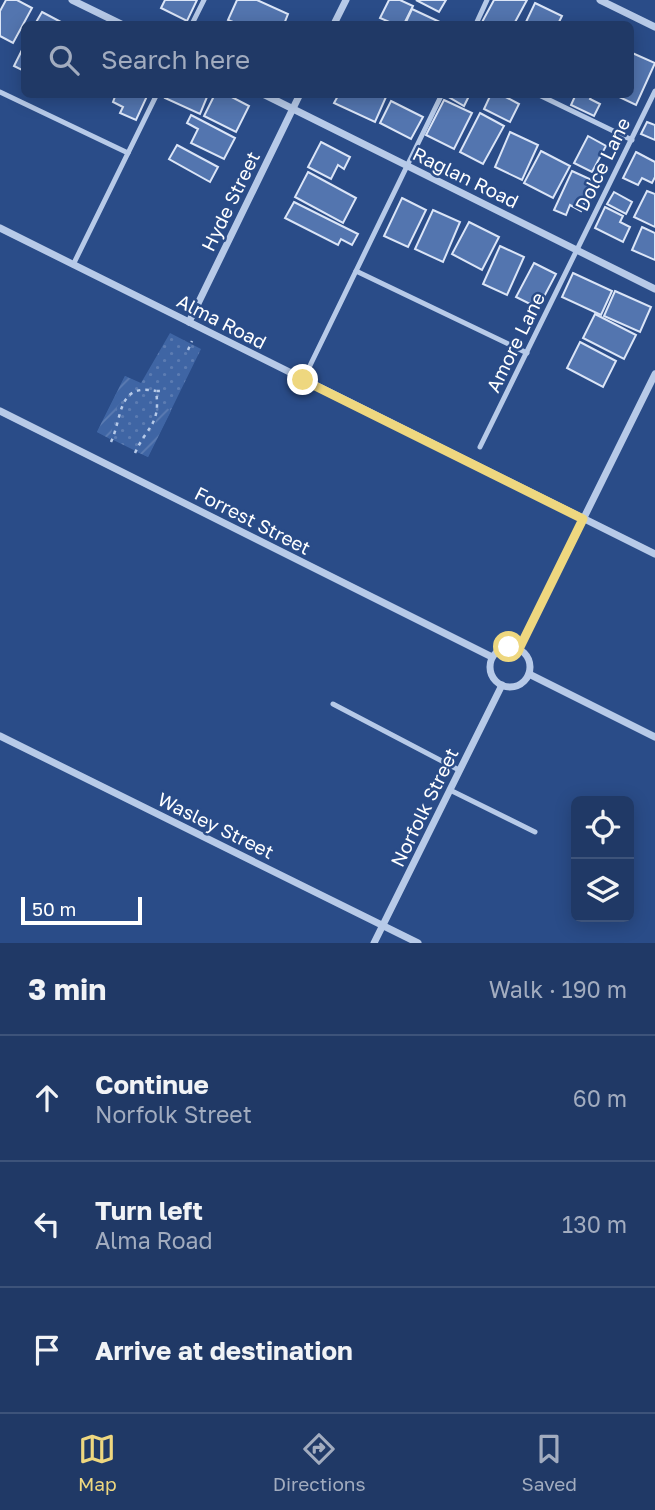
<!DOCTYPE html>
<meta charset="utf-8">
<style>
:root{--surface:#203966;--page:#2d446f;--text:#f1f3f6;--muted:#a2acbf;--line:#3d537a;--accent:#eed77f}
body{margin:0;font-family:"Golos Text",sans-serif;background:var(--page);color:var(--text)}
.controls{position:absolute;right:21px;bottom:21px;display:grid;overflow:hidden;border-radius:10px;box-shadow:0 4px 18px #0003}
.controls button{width:63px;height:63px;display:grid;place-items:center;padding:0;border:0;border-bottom:2px solid var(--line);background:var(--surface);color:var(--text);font:35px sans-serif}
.scale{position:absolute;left:21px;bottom:18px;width:121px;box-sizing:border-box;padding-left:7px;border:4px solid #fff;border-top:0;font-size:19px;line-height:24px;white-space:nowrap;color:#fff;-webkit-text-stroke:5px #2a4c88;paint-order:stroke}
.stop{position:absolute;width:21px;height:21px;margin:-16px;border:5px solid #eed77f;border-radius:50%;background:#fff}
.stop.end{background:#eed77f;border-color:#fff;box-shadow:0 2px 7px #0008}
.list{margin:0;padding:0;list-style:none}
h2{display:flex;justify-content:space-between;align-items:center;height:91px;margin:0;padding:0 28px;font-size:30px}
h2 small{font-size:23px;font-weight:400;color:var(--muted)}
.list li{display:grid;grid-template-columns:46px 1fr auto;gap:21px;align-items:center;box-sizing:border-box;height:126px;padding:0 28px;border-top:2px solid var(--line)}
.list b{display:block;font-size:26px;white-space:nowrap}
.list p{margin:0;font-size:23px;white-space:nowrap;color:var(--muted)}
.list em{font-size:23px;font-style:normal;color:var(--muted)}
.icon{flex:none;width:38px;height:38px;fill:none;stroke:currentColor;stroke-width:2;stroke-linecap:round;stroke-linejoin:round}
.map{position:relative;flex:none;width:655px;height:943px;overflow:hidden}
.search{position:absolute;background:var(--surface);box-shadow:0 4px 18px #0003;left:21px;right:21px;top:21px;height:77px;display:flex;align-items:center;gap:18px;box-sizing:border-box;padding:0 24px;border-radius:10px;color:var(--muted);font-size:26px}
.sheet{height:469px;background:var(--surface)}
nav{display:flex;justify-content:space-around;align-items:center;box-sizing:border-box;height:98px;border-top:2px solid var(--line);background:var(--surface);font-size:19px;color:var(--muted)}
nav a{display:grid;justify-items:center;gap:4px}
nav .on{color:var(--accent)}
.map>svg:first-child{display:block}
</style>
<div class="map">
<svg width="655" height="943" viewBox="0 0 655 943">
<defs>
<pattern id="park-dots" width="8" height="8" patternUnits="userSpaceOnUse" patternTransform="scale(1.75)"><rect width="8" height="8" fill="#3f65a4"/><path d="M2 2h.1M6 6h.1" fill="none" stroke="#5c7cb2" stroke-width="1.8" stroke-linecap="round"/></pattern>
<pattern id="garden-furrows" width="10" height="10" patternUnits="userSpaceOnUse" patternTransform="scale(1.75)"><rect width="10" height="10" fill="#3f65a4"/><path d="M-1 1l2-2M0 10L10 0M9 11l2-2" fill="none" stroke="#5c7cb2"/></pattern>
</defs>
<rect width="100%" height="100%" fill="#2a4c88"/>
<path fill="url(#park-dots)" d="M 170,333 L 201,349 L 148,457 L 97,432 L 125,376 L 141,383 Z"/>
<g fill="url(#garden-furrows)">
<path d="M 125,376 L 135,381 L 117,407 L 110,439 L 97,432 Z"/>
<path d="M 160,403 L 171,411 L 148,457 L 137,452 L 140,446 L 144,446 L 143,441 L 155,425 Z"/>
</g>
<g fill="#5375af" stroke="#dbe5f7" stroke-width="2">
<path d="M 6,0 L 17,0 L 32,8 L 13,43 L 0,36 L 0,11 Z"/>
<path d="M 165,0 L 197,0 L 187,21 L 161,8 Z"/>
<path d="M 237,0 L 257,0 L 288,14 L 284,24 L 238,24 L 228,20 Z"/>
<path d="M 389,0 L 400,0 L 413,6 L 404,24 L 394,24 L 380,18 Z"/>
<path d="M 416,0 L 446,0 L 439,12 Z"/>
<path d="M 494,0 L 527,0 L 514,24 L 481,24 Z"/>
<path d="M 535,3 L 562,16 L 558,24 L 525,24 Z"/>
<path d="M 412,9 L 444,24 L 405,24 Z"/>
<path d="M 42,12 L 63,23 L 62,24 L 35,24 Z"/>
<path d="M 24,46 L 24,71 L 14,66 Z"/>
<path d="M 630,52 L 655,63 L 636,105 L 613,94 L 630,94 Z"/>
<path d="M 116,94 L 148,94 L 136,120 L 120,113 L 123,107 L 113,102 Z"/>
<path d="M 167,94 L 201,94 L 207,97 L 200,114 L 165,98 Z"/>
<path d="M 215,94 L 226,94 L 249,106 L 236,132 L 204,116 Z"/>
<path d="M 339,94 L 380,94 L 386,97 L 375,122 L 334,103 Z"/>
<path d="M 448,94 L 470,94 L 464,106 L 447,96 Z"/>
<path d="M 491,94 L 500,94 L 519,104 L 510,122 L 484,109 Z"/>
<path d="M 576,94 L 592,94 L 590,99 L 600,104 L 594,116 L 571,105 Z"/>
<path d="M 444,100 L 472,113 L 454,149 L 426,135 Z"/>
<path d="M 391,101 L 423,117 L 411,139 L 380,123 Z"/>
<path d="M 480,113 L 504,126 L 483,164 L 460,152 Z"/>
<path d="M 191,115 L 235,138 L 224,159 L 191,143 L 198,129 L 187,123 Z"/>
<path d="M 647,122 L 655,125 L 655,140 L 641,134 Z"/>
<path d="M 510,132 L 538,145 L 522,180 L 495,167 Z"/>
<path d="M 588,136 L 606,146 L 592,172 L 574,163 Z"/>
<path d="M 321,142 L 350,157 L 344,169 L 338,165 L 331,179 L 308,167 Z"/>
<path d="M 177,145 L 218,167 L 210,182 L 169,159 Z"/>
<path d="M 541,151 L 570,166 L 553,198 L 524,183 Z"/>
<path d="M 636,152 L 655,162 L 655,177 L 652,183 L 642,178 L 638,185 L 623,178 Z"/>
<path d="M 572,171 L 594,181 L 581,211 L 570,205 L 566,215 L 554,210 Z"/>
<path d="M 308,172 L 356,198 L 343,223 L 295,197 Z"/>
<path d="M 647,191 L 655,194 L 655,227 L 634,217 Z"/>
<path d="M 614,192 L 632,202 L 626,214 L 607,204 Z"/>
<path d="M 402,198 L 426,210 L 408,247 L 384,236 Z"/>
<path d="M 294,202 L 358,234 L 352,245 L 341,239 L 338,245 L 285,218 Z"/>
<path d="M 605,207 L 623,216 L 620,222 L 630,227 L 623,242 L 595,228 Z"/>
<path d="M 433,210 L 460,222 L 443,262 L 415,249 Z"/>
<path d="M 469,222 L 499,237 L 482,270 L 452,254 Z"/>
<path d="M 642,227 L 655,233 L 655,260 L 632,250 Z"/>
<path d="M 500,246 L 524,257 L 507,295 L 483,284 Z"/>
<path d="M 534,263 L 556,274 L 538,308 L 516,297 Z"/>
<path d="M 573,273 L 612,291 L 601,315 L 562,297 Z"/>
<path d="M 615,291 L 651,307 L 640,332 L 604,316 Z"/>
<path d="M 595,314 L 636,335 L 624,359 L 583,338 Z"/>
<path d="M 580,342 L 616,361 L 603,387 L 567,368 Z"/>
</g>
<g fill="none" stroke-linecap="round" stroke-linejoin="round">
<g stroke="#b7cae8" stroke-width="2.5" stroke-dasharray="3.5 5" stroke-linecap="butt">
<path d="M 188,350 L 192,341"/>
<path d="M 111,442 C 123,416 117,383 156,391"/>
<path d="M 135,453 C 147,426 161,425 156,391 L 160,391"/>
</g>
<g stroke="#b7cae8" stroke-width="5">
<path d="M 192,24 L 204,0"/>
<path d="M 476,24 L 487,0"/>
<path d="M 0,92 L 128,153"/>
<path d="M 537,94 L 632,140"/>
<path d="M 73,265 L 157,94"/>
<path d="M 356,271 L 527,353"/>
<path d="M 303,380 L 442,94"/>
<path d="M 480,447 L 655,91"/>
<path d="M 333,704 L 459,770"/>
<path d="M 450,790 L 535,832"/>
</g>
<g stroke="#b7cae8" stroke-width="7">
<path d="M 72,0 L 121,24"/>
<path d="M 600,0 L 655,27"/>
<path d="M 334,24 L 346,0"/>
<path d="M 263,94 L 655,289"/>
<path d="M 0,228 L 655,554"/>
<path d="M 189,322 L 300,94"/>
<path d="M 0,411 L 492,657"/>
<circle cx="510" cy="667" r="20"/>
<path d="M 519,649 L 655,374"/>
<path d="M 529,674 L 655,737"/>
<path d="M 0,736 L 418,943"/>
<path d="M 374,943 L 502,685"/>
</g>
</g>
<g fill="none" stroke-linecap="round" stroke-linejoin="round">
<path stroke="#eed77f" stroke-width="9" d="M 303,380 L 583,519 L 519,649 L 509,647"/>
</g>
<g text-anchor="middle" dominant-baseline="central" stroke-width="5" stroke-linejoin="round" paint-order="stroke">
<g font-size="19" fill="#fff" stroke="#2a4c88">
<text transform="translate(602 164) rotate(-64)">Dolce Lane</text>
<text transform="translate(466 177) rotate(26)">Raglan Road</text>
<text transform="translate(230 201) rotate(-64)">Hyde Street</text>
<text transform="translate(222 321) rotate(27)">Alma Road</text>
<text transform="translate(515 342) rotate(-64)">Amore Lane</text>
<text transform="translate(253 520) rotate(27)">Forrest Street</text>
<text transform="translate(424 807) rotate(-64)">Norfolk Street</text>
<text transform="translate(216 825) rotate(26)">Wasley Street</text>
</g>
</g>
</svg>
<div class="controls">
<button><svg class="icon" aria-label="locate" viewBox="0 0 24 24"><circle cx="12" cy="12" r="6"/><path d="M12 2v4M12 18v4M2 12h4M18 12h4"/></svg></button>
<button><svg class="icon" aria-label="layers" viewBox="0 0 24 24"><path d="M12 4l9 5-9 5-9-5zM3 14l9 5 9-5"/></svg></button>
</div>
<div class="scale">50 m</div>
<div class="stop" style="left:509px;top:647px"></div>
<div class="stop end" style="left:303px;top:380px"></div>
<div class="search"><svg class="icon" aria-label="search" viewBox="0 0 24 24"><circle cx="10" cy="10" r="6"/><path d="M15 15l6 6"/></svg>Search here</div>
</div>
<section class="sheet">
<h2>3 min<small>Walk · 190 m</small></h2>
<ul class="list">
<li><svg class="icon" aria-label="ahead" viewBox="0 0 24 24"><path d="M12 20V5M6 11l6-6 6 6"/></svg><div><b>Continue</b><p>Norfolk Street</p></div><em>60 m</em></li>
<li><svg class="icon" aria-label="left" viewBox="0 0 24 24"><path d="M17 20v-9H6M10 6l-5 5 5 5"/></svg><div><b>Turn left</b><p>Alma Road</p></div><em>130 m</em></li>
<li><svg class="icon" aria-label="arrive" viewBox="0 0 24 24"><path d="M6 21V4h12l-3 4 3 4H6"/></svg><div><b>Arrive at destination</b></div></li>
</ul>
</section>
<nav>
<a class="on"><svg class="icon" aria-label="map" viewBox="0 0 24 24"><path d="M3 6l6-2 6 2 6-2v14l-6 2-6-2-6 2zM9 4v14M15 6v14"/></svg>Map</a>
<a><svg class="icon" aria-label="directions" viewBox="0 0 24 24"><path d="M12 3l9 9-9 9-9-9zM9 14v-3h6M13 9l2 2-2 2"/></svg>Directions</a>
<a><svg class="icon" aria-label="saved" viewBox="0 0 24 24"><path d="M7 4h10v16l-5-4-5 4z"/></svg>Saved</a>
</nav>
